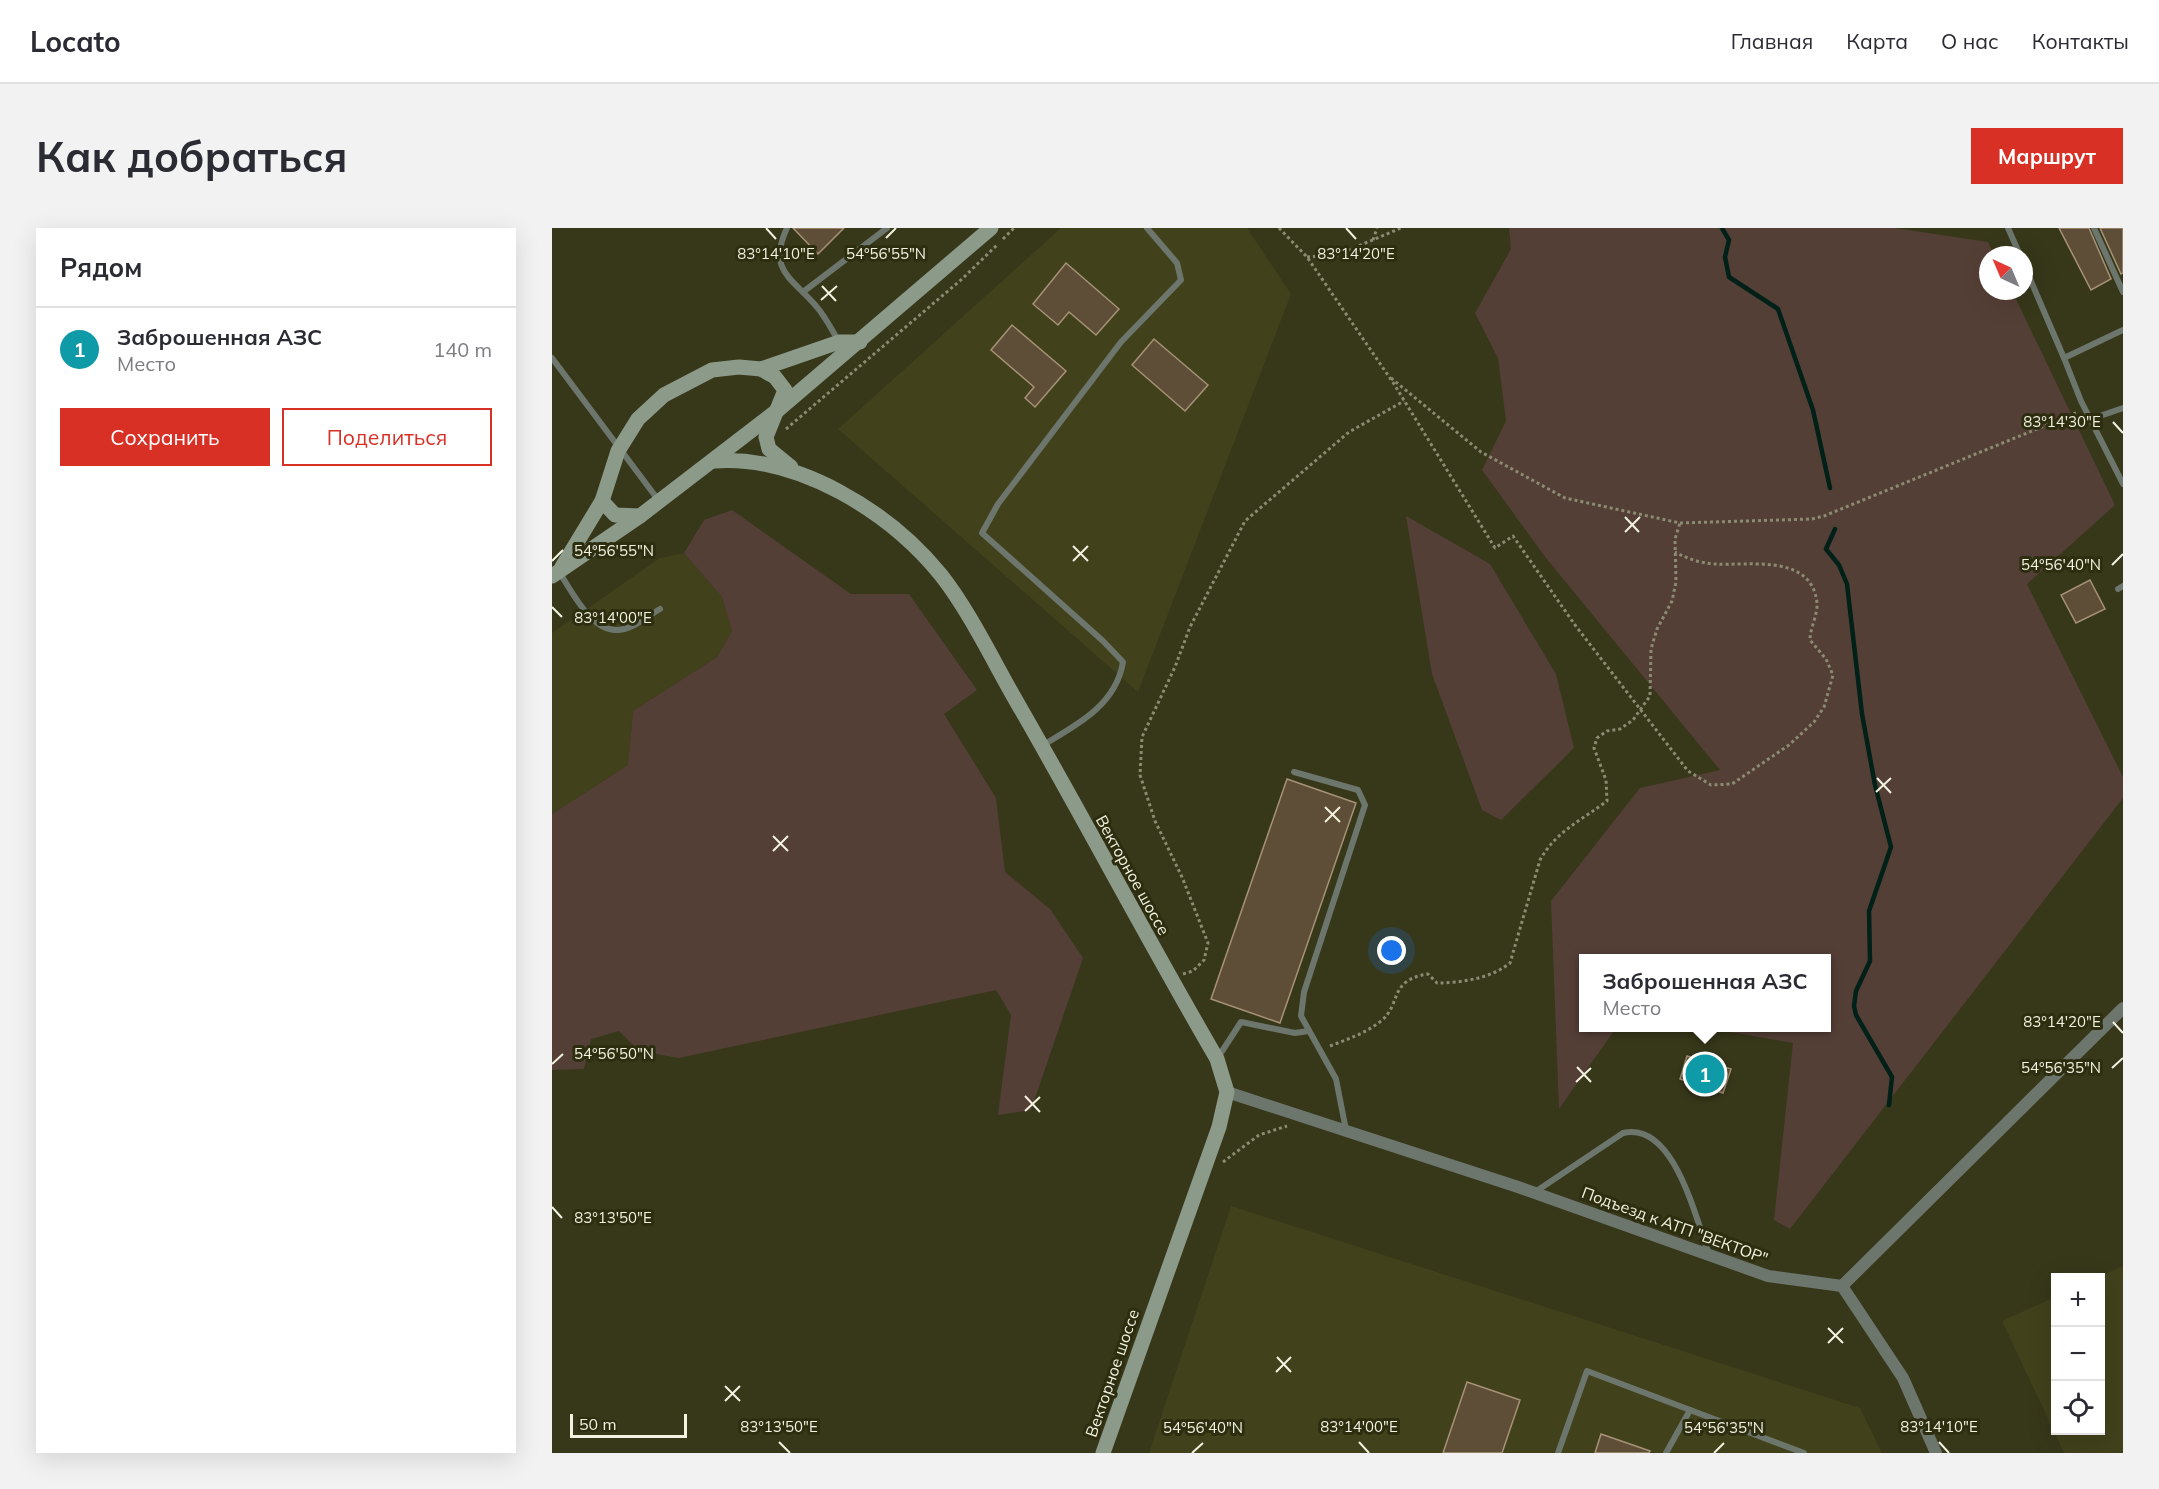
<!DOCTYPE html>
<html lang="ru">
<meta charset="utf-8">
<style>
:root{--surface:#fff;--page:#f2f2f3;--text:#2b2b33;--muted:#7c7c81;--line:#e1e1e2;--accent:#d93025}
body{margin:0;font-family:Mulish,sans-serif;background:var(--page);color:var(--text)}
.controls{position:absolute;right:18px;bottom:18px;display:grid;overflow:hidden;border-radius:0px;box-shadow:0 6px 24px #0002}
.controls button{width:54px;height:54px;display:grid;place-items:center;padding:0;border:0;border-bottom:2px solid var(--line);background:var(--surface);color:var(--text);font:30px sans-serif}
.compass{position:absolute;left:1427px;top:18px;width:54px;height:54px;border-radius:50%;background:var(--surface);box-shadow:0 6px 24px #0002;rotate:316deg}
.scale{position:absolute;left:18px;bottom:15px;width:117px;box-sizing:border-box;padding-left:6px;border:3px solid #f1f2e0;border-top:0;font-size:16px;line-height:21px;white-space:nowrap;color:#f1f2e0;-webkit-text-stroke:4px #2d2d0f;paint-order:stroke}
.you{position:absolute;left:840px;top:723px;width:21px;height:21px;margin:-15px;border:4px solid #fff;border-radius:50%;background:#1a73e8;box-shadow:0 0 0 9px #1a73e833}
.badge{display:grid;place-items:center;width:39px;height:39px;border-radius:50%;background:var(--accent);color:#fff;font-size:20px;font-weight:700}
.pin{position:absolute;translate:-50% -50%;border:3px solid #fff;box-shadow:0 2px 6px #0006}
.popup{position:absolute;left:1027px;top:726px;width:252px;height:78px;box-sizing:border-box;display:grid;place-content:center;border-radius:0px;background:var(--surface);filter:drop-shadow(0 2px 4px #0005);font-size:20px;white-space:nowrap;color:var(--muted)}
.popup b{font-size:22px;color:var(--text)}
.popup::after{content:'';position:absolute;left:50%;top:100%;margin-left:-12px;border:12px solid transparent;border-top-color:var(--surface)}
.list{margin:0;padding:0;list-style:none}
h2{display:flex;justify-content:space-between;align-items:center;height:78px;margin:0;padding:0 24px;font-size:26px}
h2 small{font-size:20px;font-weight:400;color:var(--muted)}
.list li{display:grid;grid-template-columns:39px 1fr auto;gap:18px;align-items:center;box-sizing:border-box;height:84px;padding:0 24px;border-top:2px solid var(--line)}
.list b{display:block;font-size:22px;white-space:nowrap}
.list p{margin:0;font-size:20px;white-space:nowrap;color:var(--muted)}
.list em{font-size:20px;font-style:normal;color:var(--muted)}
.actions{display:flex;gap:12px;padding:18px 24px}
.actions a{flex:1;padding:14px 0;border:2px solid var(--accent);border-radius:0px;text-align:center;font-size:21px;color:var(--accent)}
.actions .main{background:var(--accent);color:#fff}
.icon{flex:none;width:33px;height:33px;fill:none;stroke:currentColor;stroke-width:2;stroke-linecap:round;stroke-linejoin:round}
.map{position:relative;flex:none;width:1571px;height:1225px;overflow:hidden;border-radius:0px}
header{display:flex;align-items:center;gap:36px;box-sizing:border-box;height:84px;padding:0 30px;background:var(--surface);border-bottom:2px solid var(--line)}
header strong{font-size:28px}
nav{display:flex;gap:33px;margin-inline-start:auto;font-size:21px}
.intro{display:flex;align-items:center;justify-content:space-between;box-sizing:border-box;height:144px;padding:0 36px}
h1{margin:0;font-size:42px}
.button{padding:15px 27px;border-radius:0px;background:var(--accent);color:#fff;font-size:21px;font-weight:700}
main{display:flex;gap:36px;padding:0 36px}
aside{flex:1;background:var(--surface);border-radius:0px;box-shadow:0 6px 24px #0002}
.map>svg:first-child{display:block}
</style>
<header>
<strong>Locato</strong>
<nav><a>Главная</a><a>Карта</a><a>О нас</a><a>Контакты</a></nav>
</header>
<div class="intro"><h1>Как добраться</h1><a class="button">Маршрут</a></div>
<main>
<aside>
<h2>Рядом<small></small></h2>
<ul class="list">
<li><span class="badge" style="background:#0f9aa8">1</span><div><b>Заброшенная АЗС</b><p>Место</p></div><em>140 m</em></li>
</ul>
<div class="actions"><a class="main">Сохранить</a><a>Поделиться</a></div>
</aside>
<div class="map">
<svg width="1571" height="1225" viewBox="0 0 1571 1225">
<rect width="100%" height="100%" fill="#37371a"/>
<g fill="#41411c">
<path d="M 509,0 L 695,0 L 739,66 L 586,464 L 286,201 Z"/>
<path d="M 132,325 L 170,369 L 180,403 L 165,429 L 81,483 L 76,537 L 0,586 L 0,405 L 108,330 Z"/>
<path d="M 679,978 L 1308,1180 L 1330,1225 L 597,1225 Z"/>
<path d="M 1571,1038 L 1571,1225 L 1512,1225 L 1450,1093 L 1503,1069 L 1504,1202 L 1548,1202 L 1548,1050 L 1546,1049 Z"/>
</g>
<g fill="#543f36">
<path d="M 957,0 L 1343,0 L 1436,14 L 1442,27 L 1436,27 L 1436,63 L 1460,63 L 1563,277 L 1475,356 L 1571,549 L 1571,570 L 1238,1001 L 1222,992 L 1241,815 L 1156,800 L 1274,800 L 1274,730 L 1032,730 L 1032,800 L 1064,800 L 1007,881 L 999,673 L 1088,560 L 1168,542 L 994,330 L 930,242 L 954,193 L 946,130 L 923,85 L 959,21 Z"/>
<path d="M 180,282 L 299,366 L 357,366 L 425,462 L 392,486 L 444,570 L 453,644 L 498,681 L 531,730 L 479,882 L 446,887 L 459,787 L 444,762 L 127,830 L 87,823 L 67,803 L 39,811 L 32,841 L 0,842 L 0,586 L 76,537 L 81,483 L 165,429 L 180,403 L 170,369 L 132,325 L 152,292 Z"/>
<path d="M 854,288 L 938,336 L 1004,446 L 1022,520 L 949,592 L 930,582 L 880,446 Z"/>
</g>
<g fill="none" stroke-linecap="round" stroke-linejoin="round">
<g stroke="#002018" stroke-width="4.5">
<path d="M 1170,0 L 1177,12 L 1173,29 L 1177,49 L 1226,81 L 1261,182 L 1278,260"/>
<path d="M 1283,301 L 1274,321 L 1287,337 L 1295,356 L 1310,486 L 1323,557 L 1339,619 L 1317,683 L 1318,733 L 1304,763 L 1302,778 L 1304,787 L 1340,849 L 1337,877"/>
</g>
</g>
<g fill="#5f4e37" stroke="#a69276" stroke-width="1.5">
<path d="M 241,0 L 292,0 L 266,26 Z"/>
<path d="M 1507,0 L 1537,0 L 1559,51 L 1539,62 Z"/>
<path d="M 1548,0 L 1571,0 L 1571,45 L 1569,46 Z"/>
<path d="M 514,35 L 567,81 L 544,107 L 517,84 L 506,97 L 481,76 Z"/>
<path d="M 460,97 L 514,143 L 483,179 L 473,170 L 482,159 L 439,122 Z"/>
<path d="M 602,111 L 656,157 L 633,183 L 580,137 Z"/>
<path d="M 1538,352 L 1553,381 L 1524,395 L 1509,367 Z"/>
<path d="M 735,551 L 804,575 L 728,795 L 659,771 Z"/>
<path d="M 1135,828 L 1179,841 L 1171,865 L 1128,851 Z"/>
<path d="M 915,1154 L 968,1172 L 950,1225 L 891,1225 Z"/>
<path d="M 1049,1206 L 1098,1223 L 1097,1225 L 1043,1225 Z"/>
</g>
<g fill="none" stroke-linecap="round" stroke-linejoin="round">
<g stroke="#8b8b73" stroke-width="3" stroke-dasharray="3 3" stroke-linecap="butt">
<path d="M 727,0 L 755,29 L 842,156 L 943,320 L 961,308 L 1023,397 L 1136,543 L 1159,557 L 1180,556 L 1237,517 L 1262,494 L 1272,479 L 1281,447 L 1274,431 L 1258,412 C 1258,400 1266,386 1265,375 C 1260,325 1196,338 1163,336 C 1148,335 1136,331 1123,324"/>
<path d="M 451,11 L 462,0"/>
<path d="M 821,12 L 825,0"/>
<path d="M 755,29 L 785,27 L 849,0"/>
<path d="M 839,150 L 929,224 L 1013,270 L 1128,295 L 1260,291 L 1272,288 L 1524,185"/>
<path d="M 234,201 L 410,51 L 446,16"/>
<path d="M 631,746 L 641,743 L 652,732 L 656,715 L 630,649 L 603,593 L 588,547 L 590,509 L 623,439 L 638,399 L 693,293 L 797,204 L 852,173"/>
<path d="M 778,818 C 796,811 814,805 829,793 C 850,776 836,752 876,746 L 885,755 C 909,755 940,750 958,735 L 988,632 C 1004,603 1030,592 1055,573 L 1054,552 L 1042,520 L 1045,510 L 1055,503 L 1068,501 L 1081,492 L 1098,468 L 1099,421 L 1105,401 L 1120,373 L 1124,354 L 1123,311 L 1128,295"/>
<path d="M 671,934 L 707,907 L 735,898"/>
</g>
<g stroke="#6d766c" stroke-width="6">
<path d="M 235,0 C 215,42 240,50 264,78 C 273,88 280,102 287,114"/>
<path d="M 1456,0 L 1468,27"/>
<path d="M 1542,0 L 1571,64"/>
<path d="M 1472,37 L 1512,130"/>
<path d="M 251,64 L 335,0"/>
<path d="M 1571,102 L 1512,130 L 1529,173 L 1571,256"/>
<path d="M 0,130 L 107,273"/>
<path d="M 1539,191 L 1571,180"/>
<path d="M 7,344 C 20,363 39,404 66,402 C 81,401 96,388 108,381"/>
<path d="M 1566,361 L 1571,358"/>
<path d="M 491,517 C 525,497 564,477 571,434 L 551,413 L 430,305 L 446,276 L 569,114 L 629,52 L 625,35 L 595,0"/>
<path d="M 742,544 L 806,562 L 813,577 L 752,764 L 749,788 L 784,851 L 794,902"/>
<path d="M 665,831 L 689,794 L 743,805 L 757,803"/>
<path d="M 983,964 L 1071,905 C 1122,893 1143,989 1157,1026"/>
<path d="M 1006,1225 L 1035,1143 L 1252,1225"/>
<path d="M 1114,1225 L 1138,1182"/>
</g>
<g stroke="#6d766c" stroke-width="12">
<path d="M 675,864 L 966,959 L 1216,1048 L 1290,1058"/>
<path d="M 1290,1058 L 1571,780"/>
<path d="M 1290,1058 L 1351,1150 L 1384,1225"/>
</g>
<g stroke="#8c9a8a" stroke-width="15">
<path d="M 209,141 L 223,149 L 233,162 L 214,209 L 217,221 L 239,239"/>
<path d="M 162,233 C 246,227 337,283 389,347 C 419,385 445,441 470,483 C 536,598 598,716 665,831 L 675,864 L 667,899 L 551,1225"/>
<path d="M 50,273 L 63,287 L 88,288"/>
<path d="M 10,339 L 50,273 L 66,223 L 86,191 L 112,167 L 160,142 L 187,139 L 209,141 L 287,114 L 308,114"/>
<path d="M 0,348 L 88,288 L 226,182 L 439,0"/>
</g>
</g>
<path fill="none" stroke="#f1f2e0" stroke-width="2" d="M 214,0 L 224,11M 794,0 L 804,11M 334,10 L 344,0M 270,58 L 284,73M 269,72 L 285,58M 1561,194 L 1571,205M 1073,289 L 1087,304M 1073,304 L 1088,289M 521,318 L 536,333M 0,333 L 11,322M 521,333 L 536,318M 1560,337 L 1571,326M 0,379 L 10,389M 1325,550 L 1339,565M 1324,564 L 1339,550M 773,579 L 788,594M 773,594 L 788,579M 221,608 L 236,623M 221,623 L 236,608M 1561,794 L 1571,805M 0,836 L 11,826M 1025,839 L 1039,854M 1560,840 L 1571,830M 1024,854 L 1039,840M 473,868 L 488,884M 473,883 L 488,869M 0,979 L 10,990M 1276,1100 L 1291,1115M 1276,1115 L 1291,1100M 725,1129 L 739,1144M 724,1144 L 739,1129M 173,1158 L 188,1173M 173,1173 L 188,1158M 227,1214 L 238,1225M 807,1214 L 817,1225M 1387,1214 L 1397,1225M 640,1225 L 651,1215M 1162,1225 L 1172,1215"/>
<g text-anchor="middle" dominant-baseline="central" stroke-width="6" stroke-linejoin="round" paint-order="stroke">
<g font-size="16" fill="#f1f2e0" stroke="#2d2d0f">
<text transform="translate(581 647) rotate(61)">Векторное шоссе</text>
<text transform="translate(1123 997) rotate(20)">Подъезд к АТП "ВЕКТОР"</text>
<text transform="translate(560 1145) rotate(-71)">Векторное шоссе</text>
</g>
</g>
<g font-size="15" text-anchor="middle" fill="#f1f2e0" stroke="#2d2d0f" stroke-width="6" stroke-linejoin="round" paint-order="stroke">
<text x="334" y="31">54°56'55"N</text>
<text x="804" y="31">83°14'20"E</text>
<text x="224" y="31">83°14'10"E</text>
<text x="1510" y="199">83°14'30"E</text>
<text x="62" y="328">54°56'55"N</text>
<text x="1509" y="342">54°56'40"N</text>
<text x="61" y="395">83°14'00"E</text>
<text x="1510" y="799">83°14'20"E</text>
<text x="62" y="831">54°56'50"N</text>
<text x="1509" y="845">54°56'35"N</text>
<text x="61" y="995">83°13'50"E</text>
<text x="227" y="1204">83°13'50"E</text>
<text x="807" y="1204">83°14'00"E</text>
<text x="1387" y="1204">83°14'10"E</text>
<text x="651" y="1205">54°56'40"N</text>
<text x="1172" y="1205">54°56'35"N</text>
</g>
</svg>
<div class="controls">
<button>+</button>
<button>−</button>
<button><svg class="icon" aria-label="locate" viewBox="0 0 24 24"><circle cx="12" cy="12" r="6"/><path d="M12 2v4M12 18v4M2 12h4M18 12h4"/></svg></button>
</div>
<svg class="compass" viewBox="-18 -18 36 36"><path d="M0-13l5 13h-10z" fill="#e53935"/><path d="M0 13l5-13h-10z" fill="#7c7c81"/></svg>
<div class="scale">50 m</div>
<div class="you"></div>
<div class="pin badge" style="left:1153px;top:846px;background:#0f9aa8">1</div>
<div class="popup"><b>Заброшенная АЗС</b>Место</div>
</div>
</main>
